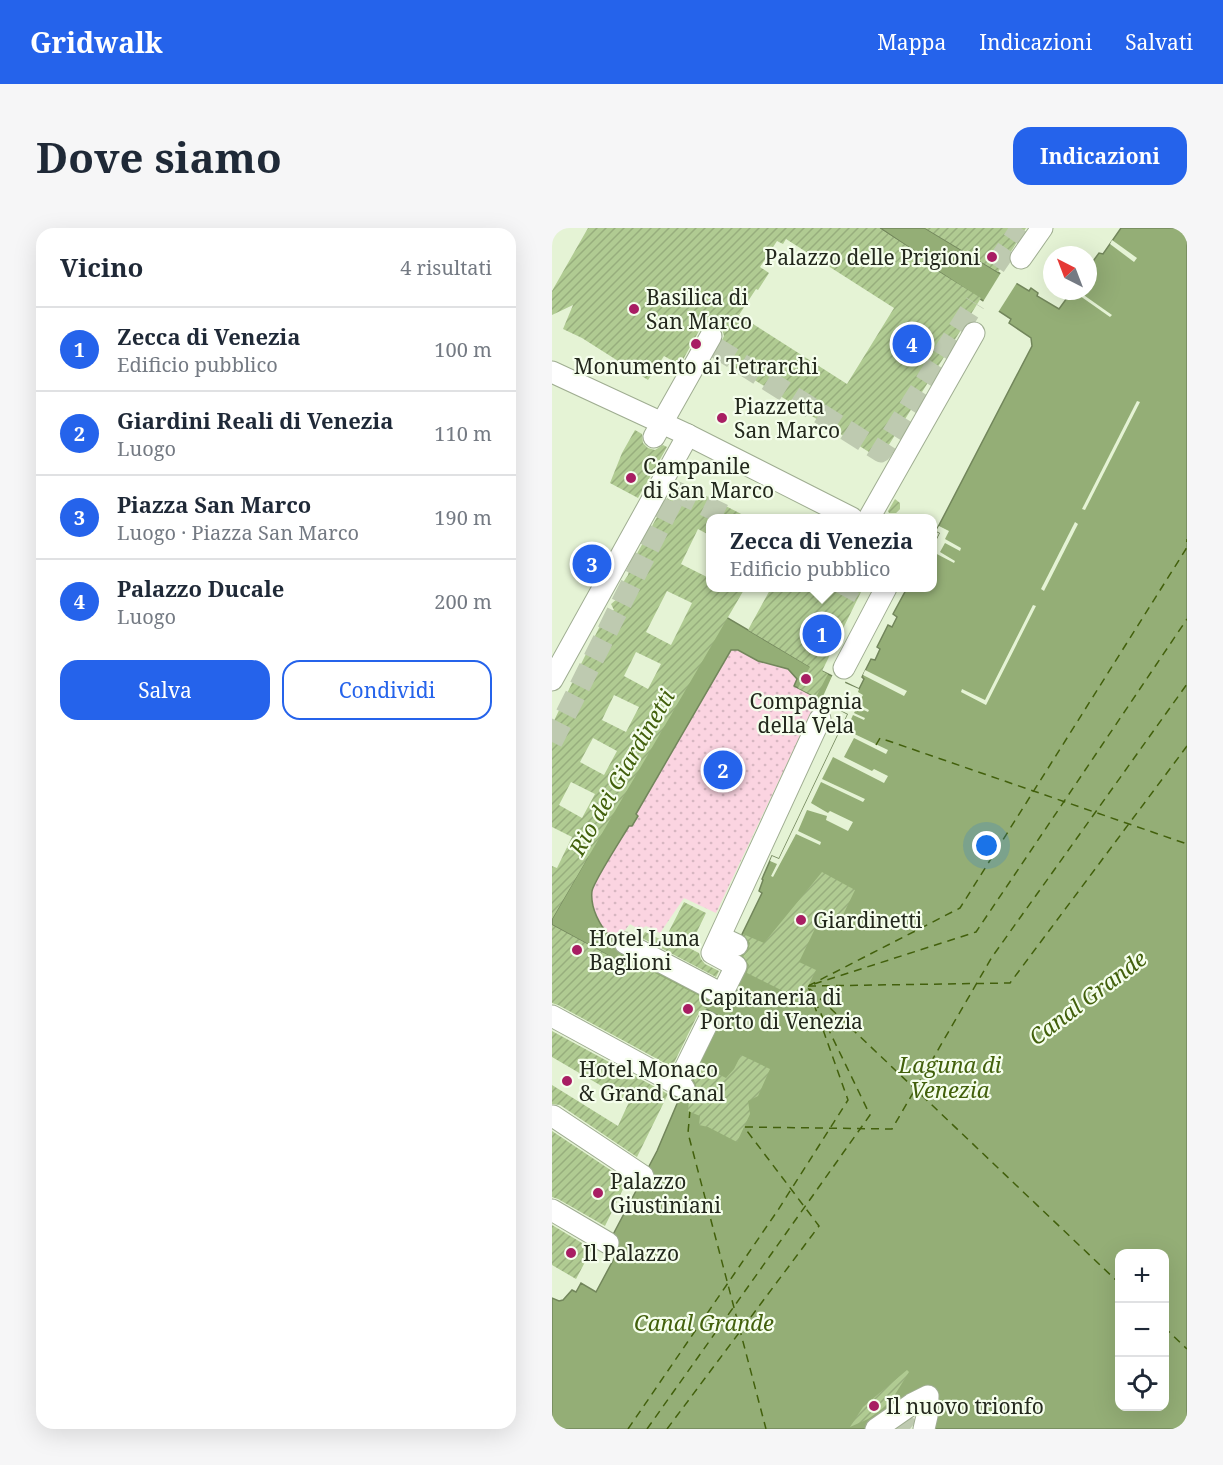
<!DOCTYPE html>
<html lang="it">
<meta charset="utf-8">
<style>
:root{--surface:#fff;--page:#f6f6f7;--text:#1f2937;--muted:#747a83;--line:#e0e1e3;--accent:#2563eb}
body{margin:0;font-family:"Noto Serif",serif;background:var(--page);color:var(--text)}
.controls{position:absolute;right:18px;bottom:18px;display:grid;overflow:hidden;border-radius:12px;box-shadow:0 6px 24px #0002}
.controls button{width:54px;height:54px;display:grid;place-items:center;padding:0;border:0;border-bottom:2px solid var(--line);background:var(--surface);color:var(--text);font:30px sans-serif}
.compass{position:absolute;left:491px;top:18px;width:54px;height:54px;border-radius:50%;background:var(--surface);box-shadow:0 6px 24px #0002;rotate:318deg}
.you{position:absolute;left:435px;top:618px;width:21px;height:21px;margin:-15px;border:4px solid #fff;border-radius:50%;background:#1a73e8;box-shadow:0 0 0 9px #1a73e833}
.badge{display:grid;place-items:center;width:39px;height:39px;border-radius:50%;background:var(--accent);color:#fff;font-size:20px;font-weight:700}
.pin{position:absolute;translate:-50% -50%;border:3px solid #fff;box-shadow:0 2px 6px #0006}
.popup{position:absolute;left:154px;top:286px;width:231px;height:78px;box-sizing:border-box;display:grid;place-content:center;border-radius:12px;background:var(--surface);filter:drop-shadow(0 2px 4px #0005);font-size:20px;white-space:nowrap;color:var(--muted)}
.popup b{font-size:22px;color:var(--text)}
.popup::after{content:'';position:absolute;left:50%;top:100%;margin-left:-12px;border:12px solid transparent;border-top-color:var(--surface)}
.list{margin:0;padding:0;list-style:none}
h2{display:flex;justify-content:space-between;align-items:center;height:78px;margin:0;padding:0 24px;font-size:26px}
h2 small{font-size:20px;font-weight:400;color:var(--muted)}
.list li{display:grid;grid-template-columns:39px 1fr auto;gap:18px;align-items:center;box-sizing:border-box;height:84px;padding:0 24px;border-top:2px solid var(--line)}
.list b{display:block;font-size:22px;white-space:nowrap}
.list p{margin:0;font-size:20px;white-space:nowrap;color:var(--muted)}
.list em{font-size:20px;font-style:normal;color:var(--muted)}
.actions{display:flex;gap:12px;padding:18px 24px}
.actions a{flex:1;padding:14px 0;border:2px solid var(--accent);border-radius:18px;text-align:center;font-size:21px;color:var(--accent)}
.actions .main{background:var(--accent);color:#fff}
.icon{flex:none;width:33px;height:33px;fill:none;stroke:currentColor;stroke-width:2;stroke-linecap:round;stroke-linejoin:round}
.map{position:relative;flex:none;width:635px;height:1201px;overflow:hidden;border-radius:18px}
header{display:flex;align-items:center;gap:36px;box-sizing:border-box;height:84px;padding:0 30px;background:var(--accent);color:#fff}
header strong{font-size:28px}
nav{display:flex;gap:33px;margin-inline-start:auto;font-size:21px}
.intro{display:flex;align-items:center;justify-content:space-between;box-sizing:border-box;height:144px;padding:0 36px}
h1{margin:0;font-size:42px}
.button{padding:15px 27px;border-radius:18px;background:var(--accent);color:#fff;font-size:21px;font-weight:700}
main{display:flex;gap:36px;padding:0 36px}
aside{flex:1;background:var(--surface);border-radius:18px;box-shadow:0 6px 24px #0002}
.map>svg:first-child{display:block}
</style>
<header>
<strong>Gridwalk</strong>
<nav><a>Mappa</a><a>Indicazioni</a><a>Salvati</a></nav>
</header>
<div class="intro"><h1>Dove siamo</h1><a class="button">Indicazioni</a></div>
<main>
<aside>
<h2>Vicino<small>4 risultati</small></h2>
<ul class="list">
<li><span class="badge">1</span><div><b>Zecca di Venezia</b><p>Edificio pubblico</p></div><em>100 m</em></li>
<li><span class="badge">2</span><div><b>Giardini Reali di Venezia</b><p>Luogo</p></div><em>110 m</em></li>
<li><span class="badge">3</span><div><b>Piazza San Marco</b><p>Luogo · Piazza San Marco</p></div><em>190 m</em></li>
<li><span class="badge">4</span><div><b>Palazzo Ducale</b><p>Luogo</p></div><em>200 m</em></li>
</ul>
<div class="actions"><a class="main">Salva</a><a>Condividi</a></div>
</aside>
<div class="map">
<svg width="635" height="1201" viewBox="0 0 635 1201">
<defs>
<pattern id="park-dots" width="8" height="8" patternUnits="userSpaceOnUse" patternTransform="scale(1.5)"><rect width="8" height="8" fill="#fbd4e1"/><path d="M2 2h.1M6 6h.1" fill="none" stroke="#d7b6c1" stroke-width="1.8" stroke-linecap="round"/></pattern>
<pattern id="building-hatch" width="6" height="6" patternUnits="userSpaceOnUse" patternTransform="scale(1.5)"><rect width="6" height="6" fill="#b0cb92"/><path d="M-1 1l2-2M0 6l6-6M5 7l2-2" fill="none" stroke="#97ae7d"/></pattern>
</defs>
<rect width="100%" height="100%" fill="#e5f3d5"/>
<path fill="url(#park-dots)" d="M 179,422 L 186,422 L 206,433 L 236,441 L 245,451 L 242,458 L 266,470 L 164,685 L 132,670 L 108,705 L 94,698 L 88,702 L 78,696 L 64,713 C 50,702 38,682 40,663 C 41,653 70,610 77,597 L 80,598 L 86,588 L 84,586 Z"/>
<path fill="#94ae76" stroke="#72865b" stroke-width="1.5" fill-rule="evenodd" d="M 328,0 L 373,0 L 477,63 L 479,60 L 486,65 L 485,68 L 507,81 L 520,63 L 536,63 L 536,40 L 547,25 L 551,26 L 569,0 L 635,0 L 635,1201 L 375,1201 L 384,1169 L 318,1201 L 0,1201 L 0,1070 L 7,1073 L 11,1072 L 20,1062 L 24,1064 L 29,1055 L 44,1064 L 65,1025 L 55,1018 L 105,923 L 127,871 L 122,868 L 124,863 L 165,787 L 0,697 L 0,691 L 35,630 L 152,376 L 267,444 L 270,443 L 307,461 L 312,451 L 310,449 L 319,431 L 323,432 L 328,421 L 325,419 L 336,397 L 340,399 L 345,389 L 341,386 L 354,362 L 357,363 L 359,360 L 381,360 L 381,319 L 388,305 L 384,303 L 480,118 L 479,110 L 457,95 L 459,91 L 384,42 L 386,39 ZM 179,422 L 186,422 L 206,433 L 236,441 L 245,451 L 242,458 L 296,486 L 227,631 L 220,628 L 210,651 L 211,652 L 207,663 L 210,665 L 178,731 L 174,770 L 59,710 C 48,698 38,680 40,663 C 42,653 70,610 77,598 L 80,598 L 86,588 L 84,586 ZM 568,1026 L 612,1026 L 612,1178 L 568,1178 Z"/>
<g fill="#e5f3d5">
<path d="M 560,12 L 585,30 L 582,34 L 558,16 Z"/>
<path d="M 450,43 L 466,53 L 445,86 L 429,77 Z"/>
<path d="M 521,63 L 526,63 L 560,87 L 558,89 Z"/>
<path d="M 585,173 L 588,174 L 533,282 L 530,281 Z"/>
<path d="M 523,294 L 526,296 L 492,363 L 489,361 Z"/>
<path d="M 387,298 L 397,303 L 393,311 L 409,320 L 408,323 L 393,315 L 388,324 L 403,333 L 402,335 L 381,324 L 381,319 L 388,305 L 384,303 Z"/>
<path d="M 481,377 L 484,378 L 434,477 L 409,464 L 410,461 L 433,472 Z"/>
<path d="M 313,442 L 355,463 L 352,468 L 311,447 Z"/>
<path d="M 281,446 L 294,452 L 293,455 L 307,461 L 306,464 L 311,467 L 306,476 L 317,482 L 316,484 L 305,479 L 302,485 L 313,490 L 312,492 L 301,487 L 294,502 L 336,522 L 334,526 L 302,510 L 292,529 L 320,543 L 322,541 L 336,548 L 332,555 L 281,529 L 270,551 L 313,571 L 311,574 L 269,554 L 259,575 L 276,585 L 278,583 L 301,594 L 296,603 L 274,592 L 275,588 L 255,582 L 246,603 L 269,614 L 268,617 L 244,606 L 221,649 L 219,648 L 225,636 L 218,633 L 220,628 L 227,631 L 296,486 L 282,479 L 280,481 L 268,475 Z"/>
</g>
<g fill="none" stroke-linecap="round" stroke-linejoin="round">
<g stroke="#42600c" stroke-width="1.5" stroke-dasharray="8 6" stroke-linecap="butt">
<path d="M 324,517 L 328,510 L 635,616"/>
<path d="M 262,756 L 424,704 L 635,391"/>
<path d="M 256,758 L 408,680 L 634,321 L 635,311"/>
<path d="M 256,758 L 458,755 L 635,518"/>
<path d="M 258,761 L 568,1056"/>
<path d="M 138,882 L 136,905 L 214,1201"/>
<path d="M 193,899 L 340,901 L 440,729 L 635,456"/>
<path d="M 612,1099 L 635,1121"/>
<path d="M 76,1201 L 226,982 L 296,872 L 259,768"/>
<path d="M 95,1201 L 318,887 L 256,759"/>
<path d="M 115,1201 L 267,998 L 192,899"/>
</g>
</g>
<g fill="url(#building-hatch)" fill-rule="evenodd">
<path d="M 36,0 L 327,0 L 387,39 L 384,42 L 429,70 L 328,231 L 163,127 L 172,108 L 170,101 L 165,97 L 153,97 L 148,101 L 128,137 L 112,128 L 96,152 L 30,110 L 11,101 L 21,77 L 0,87 L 0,63 ZM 234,11 L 342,80 L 295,156 L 187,87 L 204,61 L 206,62 L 217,45 L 208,39 L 225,13 L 231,16 Z"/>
<path d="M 373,0 L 474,0 L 446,44 Z"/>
<path d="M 83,202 L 90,206 L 91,215 L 96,220 L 103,222 L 111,217 L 115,219 L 86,270 L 58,255 L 70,225 Z"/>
<path d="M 125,253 L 199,291 L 159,291 L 159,308 L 146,301 L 129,336 L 159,351 L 159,360 L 193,360 L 0,691 L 0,638 L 5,640 L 20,609 L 0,599 L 0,497 L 20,455 L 25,453 L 24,446 L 27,446 L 28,438 L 50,394 L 58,384 L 62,382 L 59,376 L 65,371 L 64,368 L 69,363 L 68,359 L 76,347 L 78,338 L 92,313 L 96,310 L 95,307 ZM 115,363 L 140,375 L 119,417 L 94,404 ZM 84,424 L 109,436 L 96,461 L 72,448 ZM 62,467 L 87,479 L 74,504 L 50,492 ZM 41,510 L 65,523 L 52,547 L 28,534 ZM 19,554 L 43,566 L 30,590 L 7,577 Z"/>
<path d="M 343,271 L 348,275 L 348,281 L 344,285 L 337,285 L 336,283 Z"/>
<path d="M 219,360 L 311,360 L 270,443 L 276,446 L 264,469 L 246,460 L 258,439 L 196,402 Z"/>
<path d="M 270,644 L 303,662 L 287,695 L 270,686 L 247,734 L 264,742 L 248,774 L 236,768 L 237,766 L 195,745 L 197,737 L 191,728 L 196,723 L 198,715 L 191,706 L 212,715 Z"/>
<path d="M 132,674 L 154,685 L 137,720 L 147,725 L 149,731 L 153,736 L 167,743 L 164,749 L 90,710 L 93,704 L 112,713 Z"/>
<path d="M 0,697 L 63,731 L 66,726 L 155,772 L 152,779 L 156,781 L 149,783 L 145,788 L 120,839 L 6,777 L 0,775 Z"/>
<path d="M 0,803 L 116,866 L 85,929 L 8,877 L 0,876 L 0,857 L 66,898 L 77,874 L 0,829 Z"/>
<path d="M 189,827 L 218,841 L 206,868 L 196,873 L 198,886 L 185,914 L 156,899 L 147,897 L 148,888 L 136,883 L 137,871 L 143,867 L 145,860 L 142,852 L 150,835 L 154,840 L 174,850 L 182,841 Z"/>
<path d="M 0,903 L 75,953 L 53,998 L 6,971 L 0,969 Z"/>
<path d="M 0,997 L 40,1021 L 24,1051 L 0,1037 Z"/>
<path d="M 355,1142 L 357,1144 L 337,1176 L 316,1191 L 298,1199 L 311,1179 Z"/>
</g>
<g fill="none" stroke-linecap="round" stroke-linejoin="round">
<g stroke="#becab0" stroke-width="21" stroke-dasharray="21 10" stroke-linecap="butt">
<path d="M 443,38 L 469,0"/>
<path d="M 163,119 L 329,224 L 423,75"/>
<path d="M 293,369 L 298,360"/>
<path d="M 0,514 L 125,264 L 179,290"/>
<path d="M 348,1193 L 358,1201"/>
</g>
<defs>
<g id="minor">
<path d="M 469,30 L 490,0"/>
<path d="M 0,144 L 136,207 L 300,290"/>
<path d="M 102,209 L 159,108"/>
<path d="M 317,290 L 422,105"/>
<path d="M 292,440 L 334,360"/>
<path d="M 0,452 L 136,207"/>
<path d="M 168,709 L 185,717"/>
<path d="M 73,715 L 170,766 L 184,738 L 160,725 L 268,491"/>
<path d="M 0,788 L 132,860"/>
<path d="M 125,857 L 156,794"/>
<path d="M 1,888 L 91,948"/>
<path d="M 0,982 L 56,1015"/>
<path d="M 324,1201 L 360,1176 L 376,1168 L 375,1188 L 372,1201"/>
</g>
</defs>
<use href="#minor" stroke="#9fad91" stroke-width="23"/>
<use href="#minor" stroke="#fff" stroke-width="21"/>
</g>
<g fill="#a81e63" stroke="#f5feec" stroke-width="2">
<circle cx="440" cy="29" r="6"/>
<circle cx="82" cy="81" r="6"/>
<circle cx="144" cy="116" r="6"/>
<circle cx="170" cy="190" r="6"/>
<circle cx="79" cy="250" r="6"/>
<circle cx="254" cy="451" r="6"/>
<circle cx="249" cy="692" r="6"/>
<circle cx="25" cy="722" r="6"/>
<circle cx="136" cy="781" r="6"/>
<circle cx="15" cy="853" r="6"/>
<circle cx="46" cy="965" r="6"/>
<circle cx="19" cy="1025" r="6"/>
<circle cx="322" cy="1178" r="6"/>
</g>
<g text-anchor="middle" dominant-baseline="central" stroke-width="4.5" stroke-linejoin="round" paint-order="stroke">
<g font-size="21" fill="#23281d" stroke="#f5feec" text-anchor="start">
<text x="428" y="29" text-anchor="end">Palazzo delle Prigioni</text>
<text x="94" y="69">Basilica di<tspan x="94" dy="24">San Marco</tspan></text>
<text x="144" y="138" text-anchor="middle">Monumento ai Tetrarchi</text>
<text x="182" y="178">Piazzetta<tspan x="182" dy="24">San Marco</tspan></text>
<text x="91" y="238">Campanile<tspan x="91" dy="24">di San Marco</tspan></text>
<text x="254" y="473" text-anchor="middle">Compagnia<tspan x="254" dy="24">della Vela</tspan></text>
<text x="261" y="692">Giardinetti</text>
<text x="37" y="710">Hotel Luna<tspan x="37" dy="24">Baglioni</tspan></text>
<text x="148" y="769">Capitaneria di<tspan x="148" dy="24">Porto di Venezia</tspan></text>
<text x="27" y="841">Hotel Monaco<tspan x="27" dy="24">&amp; Grand Canal</tspan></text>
<text x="58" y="953">Palazzo<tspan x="58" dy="24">Giustiniani</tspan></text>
<text x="31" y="1025">Il Palazzo</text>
<text x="334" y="1178">Il nuovo trionfo</text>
</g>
<g font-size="22" font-style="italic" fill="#42600c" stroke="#f5feec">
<text transform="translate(69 544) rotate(-60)">Rio dei Giardinetti</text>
<text transform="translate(535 769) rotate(-37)">Canal Grande</text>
<text x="398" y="836">Laguna di<tspan x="398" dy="25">Venezia</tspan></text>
<text x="152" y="1094">Canal Grande</text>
</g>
</g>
</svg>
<div class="controls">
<button>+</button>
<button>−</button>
<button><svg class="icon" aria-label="locate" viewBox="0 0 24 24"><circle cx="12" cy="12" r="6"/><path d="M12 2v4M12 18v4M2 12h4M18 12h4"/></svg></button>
</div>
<svg class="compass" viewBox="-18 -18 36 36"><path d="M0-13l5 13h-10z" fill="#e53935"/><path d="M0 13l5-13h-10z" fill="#747a83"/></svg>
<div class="you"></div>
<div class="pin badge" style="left:270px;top:406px">1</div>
<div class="popup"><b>Zecca di Venezia</b>Edificio pubblico</div>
<div class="pin badge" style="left:171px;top:542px">2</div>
<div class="pin badge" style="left:40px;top:336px">3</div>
<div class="pin badge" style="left:360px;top:116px">4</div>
</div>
</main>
